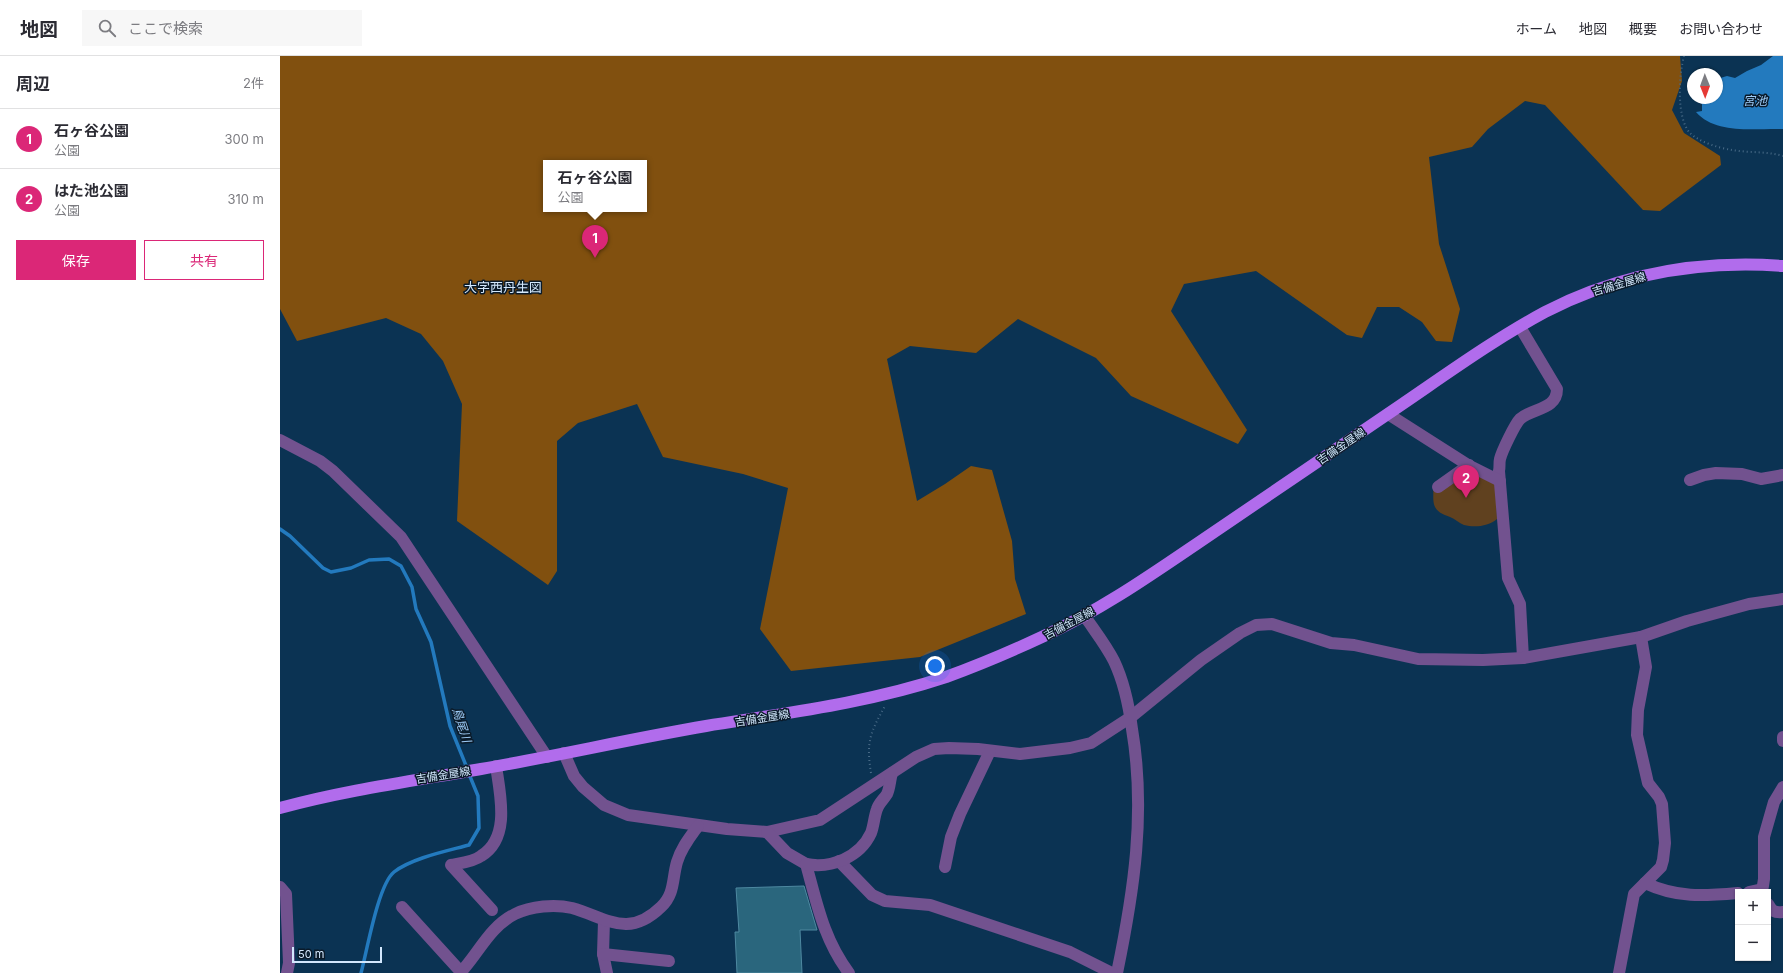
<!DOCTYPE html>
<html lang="ja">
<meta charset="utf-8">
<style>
:root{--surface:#fff;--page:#f7f7f7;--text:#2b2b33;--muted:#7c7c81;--line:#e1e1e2;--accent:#db2777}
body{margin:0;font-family:Inter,"Noto Sans JP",sans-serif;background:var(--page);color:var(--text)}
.controls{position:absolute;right:12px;bottom:12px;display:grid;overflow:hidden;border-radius:0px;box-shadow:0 1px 3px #0004}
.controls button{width:36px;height:36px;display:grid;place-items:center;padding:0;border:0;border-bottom:1px solid var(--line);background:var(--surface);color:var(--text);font:20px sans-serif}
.compass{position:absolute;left:1407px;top:12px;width:36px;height:36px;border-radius:50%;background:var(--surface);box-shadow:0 1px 3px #0004;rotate:179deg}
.scale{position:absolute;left:12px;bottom:10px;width:90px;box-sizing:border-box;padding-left:4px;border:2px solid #d3e8fd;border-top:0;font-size:11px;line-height:14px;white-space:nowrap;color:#d3e8fd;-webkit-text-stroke:3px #0a1a29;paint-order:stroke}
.you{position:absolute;left:655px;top:610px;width:14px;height:14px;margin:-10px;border:3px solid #fff;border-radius:50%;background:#1a73e8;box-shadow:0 0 0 6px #1a73e833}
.badge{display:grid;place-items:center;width:26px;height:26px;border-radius:50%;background:var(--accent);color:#fff;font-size:13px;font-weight:700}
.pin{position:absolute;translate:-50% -33px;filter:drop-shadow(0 1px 2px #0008)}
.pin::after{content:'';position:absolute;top:21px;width:14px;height:12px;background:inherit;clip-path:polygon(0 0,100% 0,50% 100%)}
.popup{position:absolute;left:263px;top:104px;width:104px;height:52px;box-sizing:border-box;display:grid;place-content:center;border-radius:0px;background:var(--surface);filter:drop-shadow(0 1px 3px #0005);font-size:13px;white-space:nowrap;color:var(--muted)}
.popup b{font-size:15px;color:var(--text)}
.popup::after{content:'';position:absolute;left:50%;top:100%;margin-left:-8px;border:8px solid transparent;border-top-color:var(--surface)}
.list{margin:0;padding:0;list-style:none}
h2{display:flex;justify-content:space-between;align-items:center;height:52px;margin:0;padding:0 16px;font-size:17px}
h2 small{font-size:13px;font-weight:400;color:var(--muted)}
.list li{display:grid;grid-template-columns:26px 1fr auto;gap:12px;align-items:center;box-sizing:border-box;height:60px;padding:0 16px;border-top:1px solid var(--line)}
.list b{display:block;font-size:15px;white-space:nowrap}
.list p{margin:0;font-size:13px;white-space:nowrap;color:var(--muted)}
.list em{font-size:13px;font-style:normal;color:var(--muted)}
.actions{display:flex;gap:8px;padding:12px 16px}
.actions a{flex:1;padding:9px 0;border:1px solid var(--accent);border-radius:0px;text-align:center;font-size:14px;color:var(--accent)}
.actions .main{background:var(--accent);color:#fff}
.icon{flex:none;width:22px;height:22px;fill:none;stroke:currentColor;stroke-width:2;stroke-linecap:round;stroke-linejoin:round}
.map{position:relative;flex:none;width:1503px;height:917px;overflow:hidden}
header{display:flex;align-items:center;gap:24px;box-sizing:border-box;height:56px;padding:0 20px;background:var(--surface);border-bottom:1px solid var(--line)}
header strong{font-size:19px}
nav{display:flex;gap:22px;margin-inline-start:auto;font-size:14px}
.search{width:280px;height:36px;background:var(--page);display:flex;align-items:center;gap:10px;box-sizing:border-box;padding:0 14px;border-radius:0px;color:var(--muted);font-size:15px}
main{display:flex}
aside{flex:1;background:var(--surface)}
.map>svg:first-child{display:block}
</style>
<header>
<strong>地図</strong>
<div class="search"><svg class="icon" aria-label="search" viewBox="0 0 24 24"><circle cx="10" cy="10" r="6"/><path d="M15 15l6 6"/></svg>ここで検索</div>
<nav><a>ホーム</a><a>地図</a><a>概要</a><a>お問い合わせ</a></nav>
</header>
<main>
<aside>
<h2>周辺<small>2件</small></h2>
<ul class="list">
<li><span class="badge">1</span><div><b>石ヶ谷公園</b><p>公園</p></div><em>300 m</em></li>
<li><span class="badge">2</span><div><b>はた池公園</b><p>公園</p></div><em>310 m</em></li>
</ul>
<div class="actions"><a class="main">保存</a><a>共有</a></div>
</aside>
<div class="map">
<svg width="1503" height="917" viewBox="0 0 1503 917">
<rect width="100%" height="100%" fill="#0b3353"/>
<path fill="#60411f" d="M 1182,409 L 1216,429 L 1217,463 C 1209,470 1195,472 1184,469 C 1179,467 1175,463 1170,461 C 1165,459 1158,457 1155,451 C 1152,445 1154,437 1153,430 Z"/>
<path fill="#81500f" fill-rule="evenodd" d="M 0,0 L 1400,0 L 1402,25 L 1392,54 L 1404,77 L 1440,100 L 1441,109 L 1380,155 L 1363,154 L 1265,49 L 1245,45 L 1208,73 L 1192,91 L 1149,101 L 1159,188 L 1180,253 L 1172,286 L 1156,285 L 1142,266 L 1119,251 L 1097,251 L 1082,282 L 1067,279 L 976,215 L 904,228 L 891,255 L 967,374 L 958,388 L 851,340 L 816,302 L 738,263 L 696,297 L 630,290 L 607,303 L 637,445 L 665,428 L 691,410 L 712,414 L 732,485 L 735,523 L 746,558 L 640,601 L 511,615 L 480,573 L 508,432 L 463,418 L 383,401 L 357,348 L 298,367 L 277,385 L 277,515 L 268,529 L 177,465 L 182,348 L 163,305 L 141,278 L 106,262 L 17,285 L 0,253 ZM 266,107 L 364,107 L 364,153 L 266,153 Z"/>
<path fill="#237abe" d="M 1493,0 L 1503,0 L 1503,73 C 1475,72 1436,79 1416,56 L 1422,55 L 1422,48 L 1419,46 L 1421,42 L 1437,42 L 1437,23 L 1447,20 L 1455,22 L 1467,15 L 1481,9 Z"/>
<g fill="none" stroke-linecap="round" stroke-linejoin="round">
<g stroke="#237abe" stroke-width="3.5">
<path d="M 0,473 L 10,480 L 43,512 L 51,516 L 71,512 L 89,504 L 109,503 L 121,510 L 132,531 L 136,553 L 151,586 L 170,670 L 187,712"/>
<path d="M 81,917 C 87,895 98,829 114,816 C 132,802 167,795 189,789 L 199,772 L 198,740 L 189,718"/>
</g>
</g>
<path fill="#2a667d" stroke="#4e89a1" d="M 524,830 L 537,874 L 520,874 L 522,917 L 457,917 L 455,876 L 459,876 L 456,832 Z"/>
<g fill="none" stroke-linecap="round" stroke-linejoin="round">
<g stroke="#496b87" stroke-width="2" stroke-dasharray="1 3" stroke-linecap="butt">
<path d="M 1404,0 C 1399,18 1396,62 1410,77 C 1419,86 1439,92 1452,94 C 1469,97 1486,95 1503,100"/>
<path d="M 591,717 C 586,686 590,677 605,650"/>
</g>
<g stroke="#72528f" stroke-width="12">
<path d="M 1240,271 L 1277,333 C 1277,354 1252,352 1240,363 C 1235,368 1222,395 1220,403 C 1219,407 1220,411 1219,415 L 1228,522 L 1240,548 L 1243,602"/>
<path d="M 1108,358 L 1188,409 L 1220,425"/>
<path d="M 0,384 L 40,405 L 53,415 L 121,481 L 267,701"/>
<path d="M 1410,424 L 1424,419 L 1436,417 L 1462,418 L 1481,423 L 1503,419"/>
<path d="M 1158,431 L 1189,409"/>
<path d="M 804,559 C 814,574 826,589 834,605 C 844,626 849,650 852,673 C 866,756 854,835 837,917"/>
<path d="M 1503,681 L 1503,685"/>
<path d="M 284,697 L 294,720 L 303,731 L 324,749 L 348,759 L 447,773 L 487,776 L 540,764 L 636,701 L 654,693 L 669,692 L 698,693 L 740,698 L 790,692 L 811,687 L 851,661 L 921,604 L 960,577 L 976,569 L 992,568 L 1051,587 L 1074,589 L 1138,603 L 1203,604 L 1243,602 L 1361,581 L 1407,565 L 1469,548 L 1503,543"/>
<path d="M 487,776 L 507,797 L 526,808 C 537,848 544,884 569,917"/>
<path d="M 559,805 L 592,839 L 605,845 L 650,849 L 790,896 L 832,917"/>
<path d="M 526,808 C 551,813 580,801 591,777 C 594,769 594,761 597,753 C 599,747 604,743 607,738 C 610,732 610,723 612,717"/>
<path d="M 665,811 L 671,781 L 680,758 L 710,695"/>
<path d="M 1365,827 C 1397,842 1423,840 1458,837"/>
<path d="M 0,831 L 6,838 L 9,907 L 7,917"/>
<path d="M 1469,836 L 1478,834 L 1479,836"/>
<path d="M 1482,836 L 1484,823 L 1484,781 L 1494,746 L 1503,731"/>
<path d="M 1488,848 C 1492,855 1494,857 1503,856"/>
<path d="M 122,851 L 181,916"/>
<path d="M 212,854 L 171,809 C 181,807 193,806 201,800 C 231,782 220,738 216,710"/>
<path d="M 324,865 L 323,898 L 327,917"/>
<path d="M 323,898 L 389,905"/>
<path d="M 180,917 C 199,897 209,871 235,858 C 251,850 275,848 292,852 C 327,862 348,883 381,851 C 395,838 392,823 397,806 C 401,792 410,781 418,770"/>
<path d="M 1339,917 L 1354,838 L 1381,811 L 1383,804 L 1385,787 L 1382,748 L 1379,741 L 1368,727 L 1357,679 L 1358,654 L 1366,611 L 1361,581"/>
</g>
<path stroke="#b16cec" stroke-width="12" d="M 0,752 C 66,734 133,725 201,713 C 276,700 350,683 426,670 C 506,657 588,647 666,621 C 699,609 732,595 764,580 C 819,555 868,521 918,487 C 986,441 1053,395 1121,349 C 1168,317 1215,283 1265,256 C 1339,218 1421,204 1503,210"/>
</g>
<g text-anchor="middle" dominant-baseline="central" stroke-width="3" stroke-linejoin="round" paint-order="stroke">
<g font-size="11" fill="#d3e8fd" stroke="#0a1a29">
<text transform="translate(1339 228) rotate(-17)">吉備金屋線</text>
<text transform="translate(1061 390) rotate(-34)">吉備金屋線</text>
<text transform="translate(789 567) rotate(-28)">吉備金屋線</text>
<text transform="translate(482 662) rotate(-9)">吉備金屋線</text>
<text transform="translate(163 719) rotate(-9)">吉備金屋線</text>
</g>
<g font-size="12" font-style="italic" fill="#9dcbf6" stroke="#0a1a29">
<text x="1475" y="44">宮池</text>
<text transform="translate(182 669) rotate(72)">鳥尾川</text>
</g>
<g font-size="13" fill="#d3e8fd" stroke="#0a1a29">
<text x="223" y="231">大字西丹生図</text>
</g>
</g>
</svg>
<div class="controls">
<button>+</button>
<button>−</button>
</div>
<svg class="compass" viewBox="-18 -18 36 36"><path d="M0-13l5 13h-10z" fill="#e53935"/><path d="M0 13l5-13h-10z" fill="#7c7c81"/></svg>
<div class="scale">50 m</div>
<div class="you"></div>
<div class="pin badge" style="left:315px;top:202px">1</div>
<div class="popup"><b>石ヶ谷公園</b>公園</div>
<div class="pin badge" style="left:1186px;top:442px">2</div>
</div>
</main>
